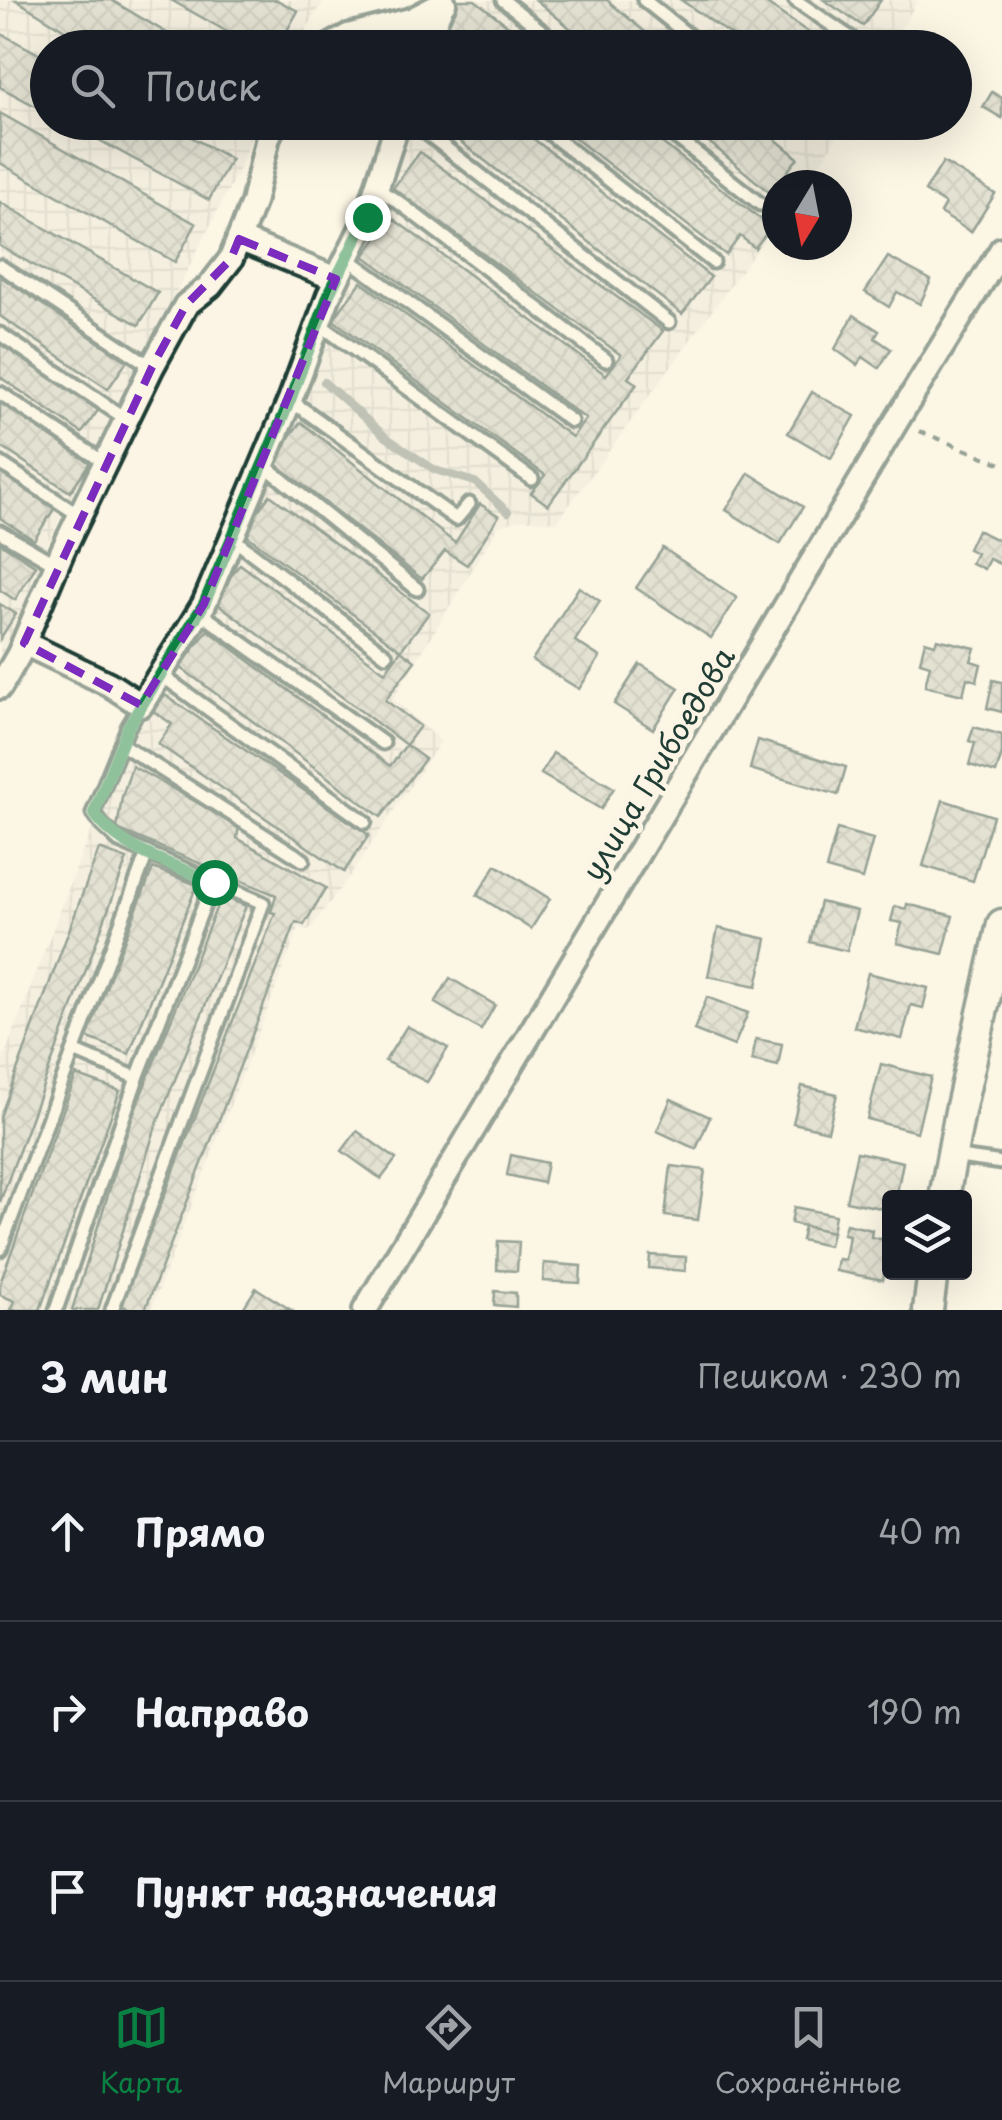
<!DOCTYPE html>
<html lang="ru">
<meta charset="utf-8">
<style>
:root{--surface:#171b24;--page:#20242c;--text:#f1f3f6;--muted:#9ea1a6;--line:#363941;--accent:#0b8043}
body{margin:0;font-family:"Playpen Sans",sans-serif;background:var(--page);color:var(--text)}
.controls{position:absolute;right:30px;bottom:30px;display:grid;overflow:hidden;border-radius:10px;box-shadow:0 10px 40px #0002}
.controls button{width:90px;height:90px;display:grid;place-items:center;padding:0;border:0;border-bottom:2px solid var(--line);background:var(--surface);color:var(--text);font:50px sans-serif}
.compass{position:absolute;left:762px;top:170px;width:90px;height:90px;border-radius:50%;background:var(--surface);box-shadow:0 10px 40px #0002;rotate:190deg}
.stop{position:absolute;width:30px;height:30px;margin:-22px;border:8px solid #0b8043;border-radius:50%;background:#fff}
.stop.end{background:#0b8043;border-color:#fff;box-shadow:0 2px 10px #0008}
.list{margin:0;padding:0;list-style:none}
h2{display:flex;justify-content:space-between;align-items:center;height:130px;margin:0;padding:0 40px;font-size:42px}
h2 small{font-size:32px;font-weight:400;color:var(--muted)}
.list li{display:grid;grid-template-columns:65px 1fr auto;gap:30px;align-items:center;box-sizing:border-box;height:180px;padding:0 40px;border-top:2px solid var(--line)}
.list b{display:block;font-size:38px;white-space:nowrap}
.list em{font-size:32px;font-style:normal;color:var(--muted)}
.icon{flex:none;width:55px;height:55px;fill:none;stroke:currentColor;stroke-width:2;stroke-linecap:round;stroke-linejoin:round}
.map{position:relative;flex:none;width:1002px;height:1310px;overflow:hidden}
.search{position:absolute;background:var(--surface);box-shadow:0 10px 40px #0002;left:30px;right:30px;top:30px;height:110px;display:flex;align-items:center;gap:25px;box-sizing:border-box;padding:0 35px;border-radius:55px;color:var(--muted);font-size:38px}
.sheet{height:670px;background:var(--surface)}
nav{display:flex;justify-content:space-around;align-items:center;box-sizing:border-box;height:140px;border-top:2px solid var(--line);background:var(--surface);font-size:28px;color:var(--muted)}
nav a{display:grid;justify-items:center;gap:5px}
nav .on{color:var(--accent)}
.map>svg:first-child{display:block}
</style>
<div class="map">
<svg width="1002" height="1310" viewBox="0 0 1002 1310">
<defs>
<pattern id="industrial-grid" width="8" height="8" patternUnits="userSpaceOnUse" patternTransform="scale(2.5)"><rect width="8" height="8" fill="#ece7d8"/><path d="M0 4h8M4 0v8" fill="none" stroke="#cac7ba"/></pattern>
<pattern id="building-cross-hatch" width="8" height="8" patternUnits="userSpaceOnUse" patternTransform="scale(2.5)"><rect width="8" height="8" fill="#c5c7b9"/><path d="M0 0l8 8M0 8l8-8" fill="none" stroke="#9fa397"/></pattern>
</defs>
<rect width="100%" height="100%" fill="#fcf5e5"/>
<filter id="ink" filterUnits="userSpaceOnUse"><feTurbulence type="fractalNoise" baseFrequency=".01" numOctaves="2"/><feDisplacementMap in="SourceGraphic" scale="20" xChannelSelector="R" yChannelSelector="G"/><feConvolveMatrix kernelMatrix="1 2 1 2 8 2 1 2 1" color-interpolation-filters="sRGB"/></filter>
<g filter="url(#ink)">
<g fill="url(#industrial-grid)">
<path d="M 0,0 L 324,0 L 296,47 L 48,48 L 48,122 L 256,123 L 239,169 L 47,545 L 22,626 L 0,663 Z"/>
<path d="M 451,0 L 918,0 L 890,47 L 426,48 Z"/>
<path d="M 402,123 L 845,123 L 827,153 L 804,185 L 777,185 L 777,222 L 557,522 L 521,519 L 498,527 L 393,699 L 441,741 L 351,874 L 309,930 L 299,928 L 151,1310 L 0,1310 L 0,1067 L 86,843 Z"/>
</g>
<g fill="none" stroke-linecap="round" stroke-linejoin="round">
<path stroke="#758479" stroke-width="8" d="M 324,382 L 386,437 L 435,470 L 475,482 L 508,512"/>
</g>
<g fill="url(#building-cross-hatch)" stroke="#1f3d34" stroke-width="2.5">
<path d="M 16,0 L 111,0 L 192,48 L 94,48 Z"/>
<path d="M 171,0 L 277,0 L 298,11 L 277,48 L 256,48 Z"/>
<path d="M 459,0 L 475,0 L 537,48 L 456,48 L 435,31 Z"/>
<path d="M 536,0 L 607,0 L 664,48 L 594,48 Z"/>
<path d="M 681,0 L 761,0 L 831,48 L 750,48 Z"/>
<path d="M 824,0 L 881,0 L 863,26 Z"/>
<path d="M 0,33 L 48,59 L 48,113 L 0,87 Z"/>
<path d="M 992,92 L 1002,98 L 1002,118 L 983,107 Z"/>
<path d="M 0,113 L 196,224 L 175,262 L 0,163 Z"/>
<path d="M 66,122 L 164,122 L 231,159 L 209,200 Z"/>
<path d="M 222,122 L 244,122 L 238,132 Z"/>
<path d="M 435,122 L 512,122 L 711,277 L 682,314 Z"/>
<path d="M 554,122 L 635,122 L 771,227 L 755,248 L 740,236 L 726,255 Z"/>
<path d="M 685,122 L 755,122 L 798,158 L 770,193 Z"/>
<path d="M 420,152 L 663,331 L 628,378 L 637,384 L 548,505 L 531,493 L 545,475 L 333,320 L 361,282 L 572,437 L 586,419 L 364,256 L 392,218 L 606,375 L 621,355 L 393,188 Z"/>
<path d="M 943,162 L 995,194 L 971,232 L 940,213 L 945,204 L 925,191 Z"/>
<path d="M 0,202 L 158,293 L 139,325 L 0,246 Z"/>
<path d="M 888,257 L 931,280 L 920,304 L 897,292 L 889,307 L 865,292 Z"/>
<path d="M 0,276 L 127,361 L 108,389 L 0,316 Z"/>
<path d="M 854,315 L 879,331 L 875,338 L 891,349 L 879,368 L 863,357 L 857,365 L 835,349 Z"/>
<path d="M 0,342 L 99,409 L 82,433 L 0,377 Z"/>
<path d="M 812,392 L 855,416 L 831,458 L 788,433 Z"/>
<path d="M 0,397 L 92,459 L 70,492 L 0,446 Z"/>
<path d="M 301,422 L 455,543 L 480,504 L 499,516 L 467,565 L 445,551 L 422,579 L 271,460 Z"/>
<path d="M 0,470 L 56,506 L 34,540 L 0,518 Z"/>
<path d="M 749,473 L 803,507 L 780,544 L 726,510 Z"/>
<path d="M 270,495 L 429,613 L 401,650 L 242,532 Z"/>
<path d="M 977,530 L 1002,542 L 1002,565 L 989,559 L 984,569 L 971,563 L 976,553 L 968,549 Z"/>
<path d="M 0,543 L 36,566 L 15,600 L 0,590 Z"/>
<path d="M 663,548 L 737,598 L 711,638 L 636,588 Z"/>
<path d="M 240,564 L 385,672 L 401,650 L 415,661 L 385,700 L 420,726 L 406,745 L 213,600 Z"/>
<path d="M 579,587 L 600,601 L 575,641 L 600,657 L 579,689 L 532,660 Z"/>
<path d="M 0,604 L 16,614 L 0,639 Z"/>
<path d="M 208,630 L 390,766 L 406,745 L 425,759 L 381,817 L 180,667 Z"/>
<path d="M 937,639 L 975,648 L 971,661 L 981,664 L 977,681 L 967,678 L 963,695 L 925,686 L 930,665 L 920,662 L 925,641 L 935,644 Z"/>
<path d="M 640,664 L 679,688 L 653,729 L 614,704 Z"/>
<path d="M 993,680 L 1002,682 L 1002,712 L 987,708 Z"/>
<path d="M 165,695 L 369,835 L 344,872 L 158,744 L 172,724 L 153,711 Z"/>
<path d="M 974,727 L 1002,735 L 1002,754 L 996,773 L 969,765 L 975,743 L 969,741 Z"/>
<path d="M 758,740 L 846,767 L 838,795 L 750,769 Z"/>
<path d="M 553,753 L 614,788 L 601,809 L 541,774 Z"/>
<path d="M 132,766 L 239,826 L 237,838 L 326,888 L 304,925 L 296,922 L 145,1310 L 134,1310 L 121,1306 L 275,913 L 271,912 L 276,895 L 117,829 L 122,797 Z"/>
<path d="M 943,800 L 993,816 L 973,881 L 923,866 Z"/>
<path d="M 837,829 L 873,839 L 862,879 L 826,869 Z"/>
<path d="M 99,849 L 127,859 L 0,1202 L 0,1117 Z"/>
<path d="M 496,865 L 550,899 L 531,929 L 477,895 Z"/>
<path d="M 153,868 L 197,885 L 129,1054 L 86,1037 Z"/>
<path d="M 221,896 L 246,906 L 156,1126 L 98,1310 L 72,1310 L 132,1117 Z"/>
<path d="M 820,902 L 857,911 L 847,951 L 810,942 Z"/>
<path d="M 907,904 L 953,916 L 943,954 L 897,943 L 902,923 L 891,921 L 895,906 L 906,909 Z"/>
<path d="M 718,928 L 767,939 L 757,986 L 708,976 Z"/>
<path d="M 868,973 L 928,988 L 923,1008 L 911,1005 L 902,1039 L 854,1027 Z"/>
<path d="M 450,978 L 495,1005 L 481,1030 L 435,1003 Z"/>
<path d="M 707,997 L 748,1013 L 734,1046 L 694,1030 Z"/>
<path d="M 407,1026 L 448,1048 L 427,1082 L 385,1061 Z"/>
<path d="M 756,1039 L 782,1044 L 778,1066 L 752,1060 Z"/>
<path d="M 881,1064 L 931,1077 L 917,1132 L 867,1119 Z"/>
<path d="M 76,1075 L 120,1091 L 40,1310 L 11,1310 L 15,1301 L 0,1295 L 0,1283 Z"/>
<path d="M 802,1086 L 837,1094 L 828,1131 L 793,1123 Z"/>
<path d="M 671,1099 L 710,1117 L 696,1149 L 657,1131 Z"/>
<path d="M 357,1131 L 396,1159 L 381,1179 L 342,1151 Z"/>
<path d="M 857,1152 L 903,1162 L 896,1198 L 890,1198 L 890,1210 L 846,1201 Z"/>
<path d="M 511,1155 L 547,1163 L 543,1183 L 507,1175 Z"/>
<path d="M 671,1166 L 705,1170 L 698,1220 L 665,1216 Z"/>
<path d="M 794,1207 L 835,1215 L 832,1232 L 791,1223 Z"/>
<path d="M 846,1224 L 872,1230 L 871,1237 L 890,1241 L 883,1280 L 836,1271 L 838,1259 L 845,1260 L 849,1235 L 843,1234 Z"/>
<path d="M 804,1226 L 832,1232 L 829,1246 L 801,1240 Z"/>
<path d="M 498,1241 L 519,1242 L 517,1271 L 497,1270 Z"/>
<path d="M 650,1255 L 686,1257 L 685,1271 L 649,1268 Z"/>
<path d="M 544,1263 L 581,1266 L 580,1283 L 543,1281 Z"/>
<path d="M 256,1288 L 291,1310 L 242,1310 Z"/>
<path d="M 495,1291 L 516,1293 L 516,1307 L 494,1305 Z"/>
</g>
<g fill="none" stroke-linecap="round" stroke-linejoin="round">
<defs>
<g id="service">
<path d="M 503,0 L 563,48"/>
<path d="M 644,0 L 704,48"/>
<path d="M 795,0 L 851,38"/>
<path d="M 406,122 L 424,131 L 669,322"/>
<path d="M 535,122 L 713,262"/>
<path d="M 657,122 L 760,204"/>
<path d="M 800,122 L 804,126"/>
<path d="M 377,189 L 397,201 L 606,360"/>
<path d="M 347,258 L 571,421"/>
<path d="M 0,266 L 152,367"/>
<path d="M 318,323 L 532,479"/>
<path d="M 0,334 L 126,419"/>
<path d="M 0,393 L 105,463"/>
<path d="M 290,400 L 456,519 L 469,504"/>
<path d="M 0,463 L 80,516"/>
<path d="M 264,465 L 417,589"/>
<path d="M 0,532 L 57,565"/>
<path d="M 232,538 L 386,655"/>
<path d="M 199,612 L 383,743"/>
<path d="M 161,675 L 365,822"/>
<path d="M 121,744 L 303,860"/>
<path d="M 74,1051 L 137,1078"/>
<path d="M 952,1156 L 1002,1163"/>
<path d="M 0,1249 L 147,853"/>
<path d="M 56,1310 L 137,1078 L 213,882"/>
<path d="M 112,1310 L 263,903 L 119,841 L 102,825 L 93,813 L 128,727 L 141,705"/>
</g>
<g id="minor">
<path d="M 327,48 L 348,36 L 411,20 L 444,3"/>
<path d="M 423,48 L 443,3"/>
<path d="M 239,239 L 336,279"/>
<path d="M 24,643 L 109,684 L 141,705 L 204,604 L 290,400 L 329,295 L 367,217 L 398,122"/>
<path d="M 0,687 L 19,654 L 63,550 L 152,367 L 186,305 L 210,286 L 231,259 L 253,203 L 268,137 L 275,122"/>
<path d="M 365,1310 L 897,420 L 1002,249"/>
</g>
<g id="tertiary">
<path d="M 944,1198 L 960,1111 L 1002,924"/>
<path d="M 928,1310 L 933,1272"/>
</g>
</defs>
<use href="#service" stroke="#1f3d34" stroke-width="19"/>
<use href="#minor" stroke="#1f3d34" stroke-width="30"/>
<use href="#tertiary" stroke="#1f3d34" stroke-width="35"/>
<path stroke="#1f3d34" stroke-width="4" stroke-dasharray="8 8" stroke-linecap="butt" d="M 919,431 L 1002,464"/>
<use href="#service" stroke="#fcf5e5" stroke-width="11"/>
<use href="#minor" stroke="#fcf5e5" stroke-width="22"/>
<use href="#tertiary" stroke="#fcf5e5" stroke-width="28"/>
</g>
</g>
<g fill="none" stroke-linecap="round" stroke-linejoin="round" filter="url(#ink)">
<path stroke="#0b8043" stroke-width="12" d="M 214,882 C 172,864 121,851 94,813 L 128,727 L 204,604 L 290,400 L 329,294 L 367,217"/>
</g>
<path d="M0 0H1002V1310H0ZM 239,239 L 336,279 L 204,604 L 141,705 L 24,643 L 152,367 L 186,305 L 231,259 Z" fill="#fcf5e5" fill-opacity=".55" fill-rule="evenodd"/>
<path fill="none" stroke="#7b2cbf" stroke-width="8" stroke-dasharray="20 12" stroke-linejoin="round" d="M 239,239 L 336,279 L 204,604 L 141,705 L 24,643 L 152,367 L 186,305 L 231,259 Z"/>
<g text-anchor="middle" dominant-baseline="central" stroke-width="10" stroke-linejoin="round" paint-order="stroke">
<g font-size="30" fill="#1f3d34" stroke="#fcf5e5">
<text transform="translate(657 763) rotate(-59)">улица Грибоедова</text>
</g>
</g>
</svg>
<div class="controls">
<button><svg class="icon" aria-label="layers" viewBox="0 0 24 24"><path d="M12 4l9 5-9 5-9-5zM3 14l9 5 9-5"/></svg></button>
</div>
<svg class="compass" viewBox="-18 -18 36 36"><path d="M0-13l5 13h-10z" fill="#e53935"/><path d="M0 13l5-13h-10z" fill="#9ea1a6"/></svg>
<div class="stop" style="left:214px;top:882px"></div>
<div class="stop end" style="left:367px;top:217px"></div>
<div class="search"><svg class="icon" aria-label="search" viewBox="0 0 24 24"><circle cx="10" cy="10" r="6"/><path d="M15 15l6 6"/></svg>Поиск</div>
</div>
<section class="sheet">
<h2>3 мин<small>Пешком · 230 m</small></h2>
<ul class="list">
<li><svg class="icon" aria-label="ahead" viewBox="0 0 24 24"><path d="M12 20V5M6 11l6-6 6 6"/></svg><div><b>Прямо</b></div><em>40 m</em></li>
<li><svg class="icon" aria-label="right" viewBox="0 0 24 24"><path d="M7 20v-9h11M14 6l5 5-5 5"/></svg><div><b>Направо</b></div><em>190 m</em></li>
<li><svg class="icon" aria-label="arrive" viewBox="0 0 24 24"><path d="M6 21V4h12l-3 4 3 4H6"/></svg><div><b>Пункт назначения</b></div></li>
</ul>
</section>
<nav>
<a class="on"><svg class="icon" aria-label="map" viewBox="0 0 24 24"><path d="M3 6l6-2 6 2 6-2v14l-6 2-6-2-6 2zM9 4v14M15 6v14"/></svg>Карта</a>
<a><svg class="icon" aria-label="directions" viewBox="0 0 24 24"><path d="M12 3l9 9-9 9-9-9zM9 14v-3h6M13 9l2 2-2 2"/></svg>Маршрут</a>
<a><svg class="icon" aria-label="saved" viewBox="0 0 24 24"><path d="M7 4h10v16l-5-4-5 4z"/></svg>Сохранённые</a>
</nav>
